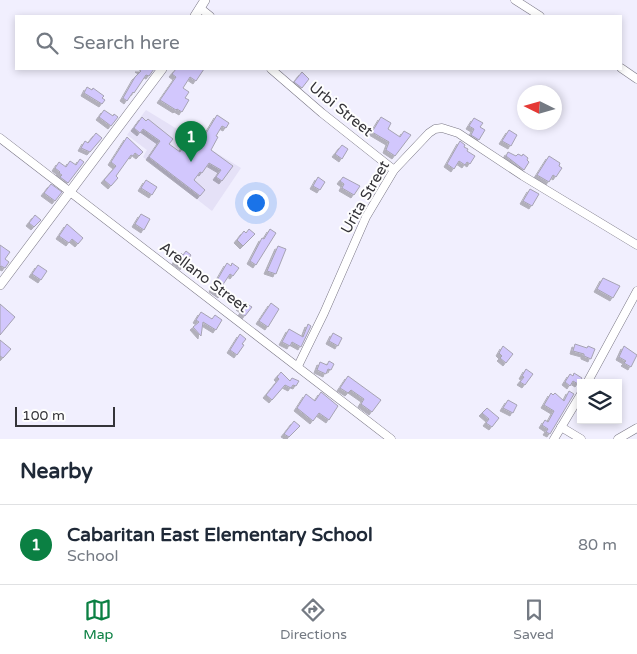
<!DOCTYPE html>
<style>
:root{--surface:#fff;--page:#f2f2f3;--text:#1f2937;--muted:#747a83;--line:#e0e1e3;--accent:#0b8043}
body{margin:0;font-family:"Varela Round",sans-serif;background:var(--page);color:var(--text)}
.controls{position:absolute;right:15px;bottom:15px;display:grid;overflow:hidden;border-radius:0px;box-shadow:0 2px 8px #0003}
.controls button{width:45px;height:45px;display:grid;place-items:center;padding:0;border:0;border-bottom:1px solid var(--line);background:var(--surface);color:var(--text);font:25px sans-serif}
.compass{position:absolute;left:517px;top:85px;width:45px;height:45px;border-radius:50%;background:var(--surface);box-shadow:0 2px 8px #0003;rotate:275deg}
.scale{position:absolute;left:15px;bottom:12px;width:100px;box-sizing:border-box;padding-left:5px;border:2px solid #353439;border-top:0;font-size:14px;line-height:18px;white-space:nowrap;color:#353439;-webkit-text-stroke:4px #fefefe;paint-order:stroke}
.you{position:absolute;left:255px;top:202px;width:18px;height:18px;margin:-12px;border:4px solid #fff;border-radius:50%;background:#1a73e8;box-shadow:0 0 0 8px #1a73e833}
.badge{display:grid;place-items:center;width:32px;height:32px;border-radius:50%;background:var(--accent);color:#fff;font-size:16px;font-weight:700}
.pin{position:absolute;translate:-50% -41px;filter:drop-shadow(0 1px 2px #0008)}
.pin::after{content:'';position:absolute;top:26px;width:18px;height:15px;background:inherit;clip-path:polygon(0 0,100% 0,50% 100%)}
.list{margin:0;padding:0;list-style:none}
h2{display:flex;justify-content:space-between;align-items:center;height:65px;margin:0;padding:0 20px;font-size:21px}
h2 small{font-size:16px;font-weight:400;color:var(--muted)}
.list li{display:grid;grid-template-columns:32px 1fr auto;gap:15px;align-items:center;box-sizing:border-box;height:80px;padding:0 20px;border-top:1px solid var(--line)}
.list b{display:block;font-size:19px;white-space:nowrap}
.list p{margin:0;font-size:16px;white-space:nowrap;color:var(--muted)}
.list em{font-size:16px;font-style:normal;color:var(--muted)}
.icon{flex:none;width:28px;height:28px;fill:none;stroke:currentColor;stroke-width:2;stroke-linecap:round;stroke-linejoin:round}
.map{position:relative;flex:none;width:637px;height:439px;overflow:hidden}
.search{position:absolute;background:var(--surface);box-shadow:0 2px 8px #0003;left:15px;right:15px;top:15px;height:55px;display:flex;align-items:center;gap:12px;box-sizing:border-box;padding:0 18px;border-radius:0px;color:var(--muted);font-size:19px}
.sheet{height:145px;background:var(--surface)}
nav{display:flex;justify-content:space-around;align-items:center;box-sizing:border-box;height:70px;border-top:1px solid var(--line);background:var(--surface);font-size:14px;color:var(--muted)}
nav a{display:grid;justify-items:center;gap:2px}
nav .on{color:var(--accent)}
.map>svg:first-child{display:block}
</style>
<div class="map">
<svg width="637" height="439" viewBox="0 0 637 439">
<defs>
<filter id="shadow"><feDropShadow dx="-3" dy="3" stdDeviation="0" flood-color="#0004"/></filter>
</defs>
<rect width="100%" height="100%" fill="#f1effe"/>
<path fill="#e5e1f7" d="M 146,110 L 241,168 L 212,211 L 143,157 L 147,150 L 127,135 Z"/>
<g fill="#d2c7fd" stroke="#a6a3b2" filter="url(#shadow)">
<path d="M 138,69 L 154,69 L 149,76 L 146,75 L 134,93 L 133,92 L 127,101 L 123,98 L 135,77 L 141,71 Z"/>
<path d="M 176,69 L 204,69 L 196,81 L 190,77 L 183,88 L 189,92 L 185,98 L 189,100 L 182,112 L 177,109 L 176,110 L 160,100 L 176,77 L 172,74 Z"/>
<path d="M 302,72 L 309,79 L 302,88 L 294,82 Z"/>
<path d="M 87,87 L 92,90 L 93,88 L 104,96 L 102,98 L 105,100 L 102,104 L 84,93 Z"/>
<path d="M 104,110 L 113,116 L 114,114 L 118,117 L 111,126 L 99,117 Z"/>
<path d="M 217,115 L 229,123 L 226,128 L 222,126 L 216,136 L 218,137 L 211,150 L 233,166 L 222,181 L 216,177 L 221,170 L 209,163 L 202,173 L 200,172 L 194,180 L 205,190 L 200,196 L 149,157 L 160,141 L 143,129 L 140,133 L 134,128 L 142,117 L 146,121 L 148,119 L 173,139 L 169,144 L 180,152 L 188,138 L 199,145 Z"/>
<path d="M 381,117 L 391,123 L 388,129 L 400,137 L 404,131 L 411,135 L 395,156 L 386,150 L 389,142 L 372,132 Z"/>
<path d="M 474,118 L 483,123 L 480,127 L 485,130 L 479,140 L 471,135 L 474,129 L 469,126 Z"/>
<path d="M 509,130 L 517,135 L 511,146 L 502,141 Z"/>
<path d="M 96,133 L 102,138 L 90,152 L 81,148 L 85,141 L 88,143 Z"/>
<path d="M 127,137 L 143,152 L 139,156 L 135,153 L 133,156 L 131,155 L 116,176 L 118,178 L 111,186 L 104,180 L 116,166 L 111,162 Z"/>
<path d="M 460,141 L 465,145 L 464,147 L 468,149 L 467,151 L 475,156 L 470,164 L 467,162 L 465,165 L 459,161 L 454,169 L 447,164 Z"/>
<path d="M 342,145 L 348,149 L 342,159 L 335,154 Z"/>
<path d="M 508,152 L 516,156 L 518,154 L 522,156 L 523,154 L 528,158 L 527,160 L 529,162 L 524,170 L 506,156 Z"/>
<path d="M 549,156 L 560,163 L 559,166 L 562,168 L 556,177 L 553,175 L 549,182 L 537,175 Z"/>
<path d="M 80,159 L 84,162 L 68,183 L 60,177 L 62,175 L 59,173 L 60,172 L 55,168 L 59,162 L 66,167 L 70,161 L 76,165 Z"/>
<path d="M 318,177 L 325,182 L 320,190 L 313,186 Z"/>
<path d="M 343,177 L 360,186 L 354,195 L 342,188 L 344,184 L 340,181 Z"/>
<path d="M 146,180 L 157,187 L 152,195 L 141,188 Z"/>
<path d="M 51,184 L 62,192 L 55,201 L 44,193 Z"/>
<path d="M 530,189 L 539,194 L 532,206 L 523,201 Z"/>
<path d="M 141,214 L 150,219 L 144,230 L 135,224 Z"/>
<path d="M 35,215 L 41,220 L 34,227 L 29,223 Z"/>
<path d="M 67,224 L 83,238 L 78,244 L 72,239 L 69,243 L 59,236 Z"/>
<path d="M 249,229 L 255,234 L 243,246 L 237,240 L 244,231 L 246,233 Z"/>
<path d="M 270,229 L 276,233 L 256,265 L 250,261 L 262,238 L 264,239 Z"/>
<path d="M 0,245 L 10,252 L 5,259 L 9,262 L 5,268 L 1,266 L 0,267 Z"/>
<path d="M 278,246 L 286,249 L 276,274 L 267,271 Z"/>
<path d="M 186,251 L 191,255 L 183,267 L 175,261 L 181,253 L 183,255 Z"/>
<path d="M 227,263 L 231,266 L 232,263 L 239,268 L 233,276 L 230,274 L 222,286 L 225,288 L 221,295 L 212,289 Z"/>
<path d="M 38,265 L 47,271 L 41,280 L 32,274 Z"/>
<path d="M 603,278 L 620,286 L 613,298 L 597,289 Z"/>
<path d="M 243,302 L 252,307 L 245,316 L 241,313 L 243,310 L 239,307 Z"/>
<path d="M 271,303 L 279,309 L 268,327 L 259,321 Z"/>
<path d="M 0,304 L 15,317 L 0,335 Z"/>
<path d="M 201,312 L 212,319 L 215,315 L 222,320 L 216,330 L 203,322 L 201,336 L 193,327 L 199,322 L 196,320 Z"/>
<path d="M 308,324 L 311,326 L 301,347 L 292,342 L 290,346 L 282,342 L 289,329 L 303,337 Z"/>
<path d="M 333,333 L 342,338 L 338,346 L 329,341 Z"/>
<path d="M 240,334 L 246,339 L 242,344 L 244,345 L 237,355 L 230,350 Z"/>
<path d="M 0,340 L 11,349 L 3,358 L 0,356 Z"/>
<path d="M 575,344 L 587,348 L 588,346 L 595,349 L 591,359 L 584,356 L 584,354 L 573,351 Z"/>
<path d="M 503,346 L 513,354 L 506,363 L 500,358 L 502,356 L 499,353 Z"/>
<path d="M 624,346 L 637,355 L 631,367 L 624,363 L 626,361 L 619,357 Z"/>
<path d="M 329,361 L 334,364 L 331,370 L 328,369 L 326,374 L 317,370 L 320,362 L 327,365 Z"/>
<path d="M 526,369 L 533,374 L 525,385 L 520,382 L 524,377 L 522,376 Z"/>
<path d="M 281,372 L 290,381 L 292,378 L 299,381 L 296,386 L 293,385 L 291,388 L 285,385 L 272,400 L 266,395 L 279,379 L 277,377 Z"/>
<path d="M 574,373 L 582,378 L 578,384 L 573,381 L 570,386 L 565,382 L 570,374 L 573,376 Z"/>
<path d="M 348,376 L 381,400 L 372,412 L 361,404 L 364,399 L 351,390 L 348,393 L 340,388 Z"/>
<path d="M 569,391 L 574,394 L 550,434 L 546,432 L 548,429 L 542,425 L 545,420 L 548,422 L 554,411 L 544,405 L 551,393 L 553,395 L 555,393 L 564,401 Z"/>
<path d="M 321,392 L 338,406 L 329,420 L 319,413 L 313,421 L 297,408 L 306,394 L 315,401 Z"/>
<path d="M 508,400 L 517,405 L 513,413 L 503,408 Z"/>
<path d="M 487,408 L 499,418 L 492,427 L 486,423 L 489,419 L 482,413 Z"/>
<path d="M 294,421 L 300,426 L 289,437 L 284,434 Z"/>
</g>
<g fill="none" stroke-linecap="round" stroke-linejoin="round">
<defs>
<g id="minor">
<path d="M 515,0 L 540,16"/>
<path d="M 200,8 L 210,16"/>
<path d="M 621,68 L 637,79"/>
<path d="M 271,69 L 322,113 L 394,170"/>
<path d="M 0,138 L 391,439"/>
<path d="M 298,366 L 324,313 L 366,217 L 394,170 L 429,133 L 435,129 L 442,128 L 458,133 L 523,176 L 637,245"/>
<path d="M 587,383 L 637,291"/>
<path d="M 561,427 L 581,439"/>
<path d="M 554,439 L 581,394"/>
<path d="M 618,439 L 637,428"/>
</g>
<g id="major">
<path d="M 195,16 L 205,0"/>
<path d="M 0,285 L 162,69"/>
</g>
</defs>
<use href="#minor" stroke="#7a7785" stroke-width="9"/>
<use href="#major" stroke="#7a7785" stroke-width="10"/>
<use href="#minor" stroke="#fff" stroke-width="8"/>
<use href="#major" stroke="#fff" stroke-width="9"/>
</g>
<g text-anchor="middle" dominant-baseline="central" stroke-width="4" stroke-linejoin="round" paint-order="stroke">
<g font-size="15" fill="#353439" stroke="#fefefe">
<text transform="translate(341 109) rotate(39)">Urbi Street</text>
<text transform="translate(365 197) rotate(-60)">Urita Street</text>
<text transform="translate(204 277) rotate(37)">Arellano Street</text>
</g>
</g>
</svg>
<div class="controls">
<button><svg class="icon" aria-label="layers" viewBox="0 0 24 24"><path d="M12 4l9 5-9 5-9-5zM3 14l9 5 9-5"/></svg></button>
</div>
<svg class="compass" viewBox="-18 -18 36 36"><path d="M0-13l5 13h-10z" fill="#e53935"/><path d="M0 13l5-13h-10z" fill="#747a83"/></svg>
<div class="scale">100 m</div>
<div class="you"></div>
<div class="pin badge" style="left:191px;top:162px">1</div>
<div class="search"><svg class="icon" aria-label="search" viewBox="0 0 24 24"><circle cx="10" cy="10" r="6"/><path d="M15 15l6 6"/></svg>Search here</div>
</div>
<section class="sheet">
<h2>Nearby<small></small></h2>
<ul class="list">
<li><span class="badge">1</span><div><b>Cabaritan East Elementary School</b><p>School</p></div><em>80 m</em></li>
</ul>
</section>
<nav>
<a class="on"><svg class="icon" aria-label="map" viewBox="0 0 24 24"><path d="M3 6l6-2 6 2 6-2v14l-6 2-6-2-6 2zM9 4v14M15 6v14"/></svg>Map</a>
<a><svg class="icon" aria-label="directions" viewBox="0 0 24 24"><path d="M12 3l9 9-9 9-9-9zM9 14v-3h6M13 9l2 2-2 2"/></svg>Directions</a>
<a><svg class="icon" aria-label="saved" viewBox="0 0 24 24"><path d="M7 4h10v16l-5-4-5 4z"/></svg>Saved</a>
</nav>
